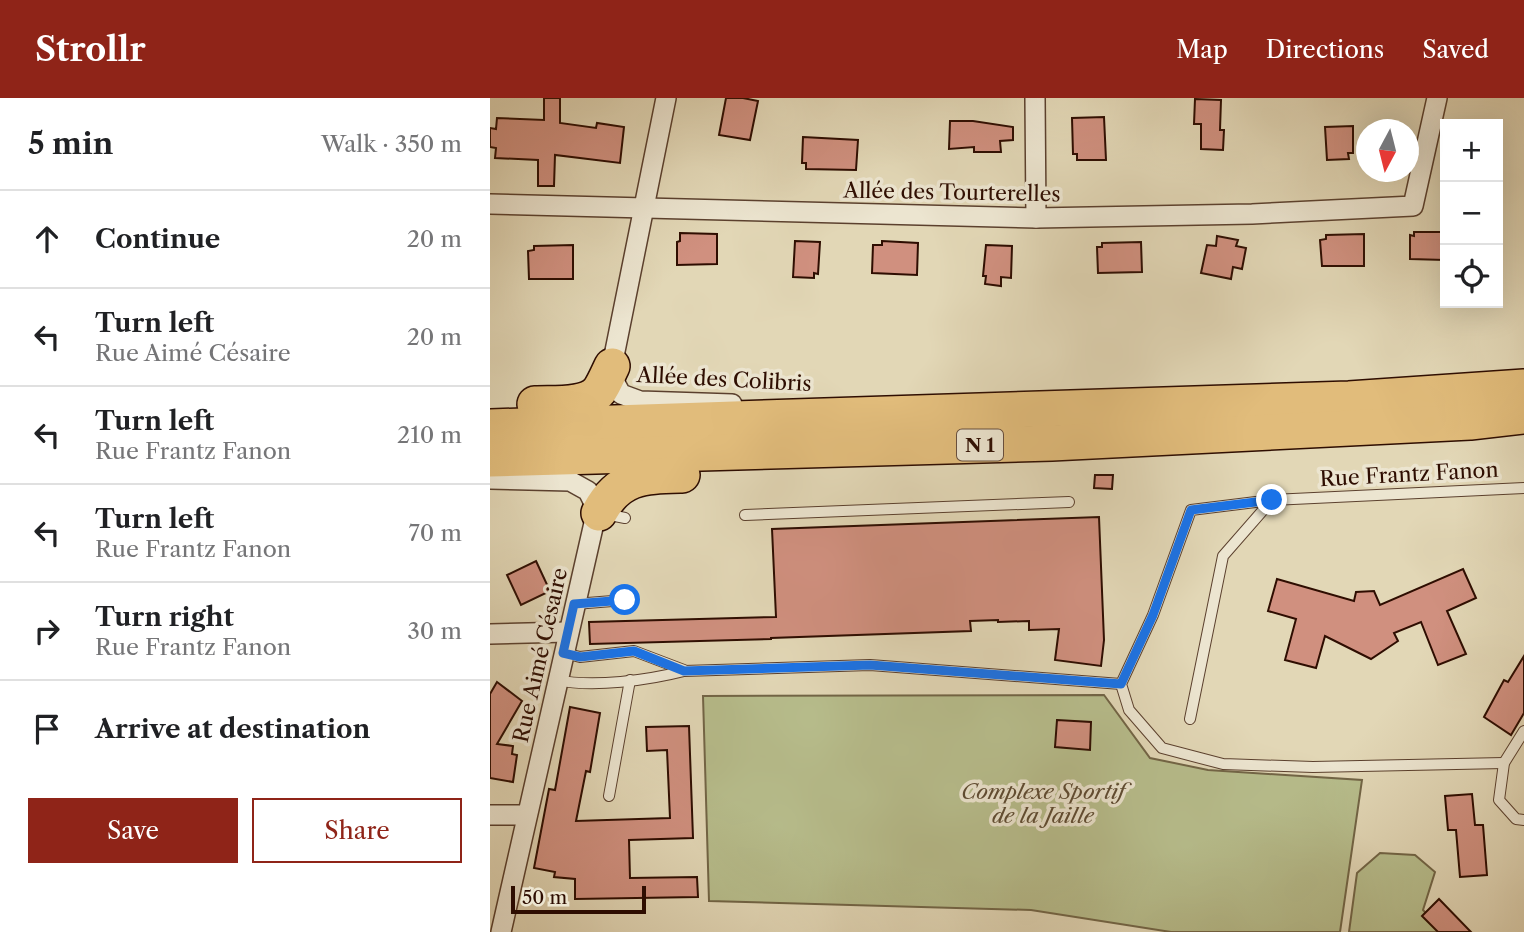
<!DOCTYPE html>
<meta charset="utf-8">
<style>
:root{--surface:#fff;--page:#f6f6f6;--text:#202124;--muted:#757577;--line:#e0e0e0;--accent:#8f2418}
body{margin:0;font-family:"Libre Caslon Text",serif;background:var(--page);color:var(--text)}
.controls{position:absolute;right:21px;top:21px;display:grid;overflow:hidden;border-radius:0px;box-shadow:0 7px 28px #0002}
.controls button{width:63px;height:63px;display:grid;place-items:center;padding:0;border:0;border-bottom:2px solid var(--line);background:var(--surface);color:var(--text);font:35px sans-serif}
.compass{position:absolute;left:866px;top:21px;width:63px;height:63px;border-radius:50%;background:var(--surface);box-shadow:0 7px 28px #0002;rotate:187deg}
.scale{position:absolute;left:21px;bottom:18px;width:135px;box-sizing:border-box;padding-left:7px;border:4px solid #2e0d01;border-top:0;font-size:19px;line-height:24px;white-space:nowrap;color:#2e0d01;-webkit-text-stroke:5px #ece5d0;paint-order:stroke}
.stop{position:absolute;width:21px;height:21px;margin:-16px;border:5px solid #1a73e8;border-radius:50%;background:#fff}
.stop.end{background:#1a73e8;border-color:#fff;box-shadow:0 2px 7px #0008}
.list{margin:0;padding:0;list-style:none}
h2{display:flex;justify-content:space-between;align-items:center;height:91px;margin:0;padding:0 28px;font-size:30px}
h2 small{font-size:23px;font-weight:400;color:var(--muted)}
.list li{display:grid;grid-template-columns:46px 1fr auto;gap:21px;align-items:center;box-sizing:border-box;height:98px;padding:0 28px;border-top:2px solid var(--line)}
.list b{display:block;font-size:26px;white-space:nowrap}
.list p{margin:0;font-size:23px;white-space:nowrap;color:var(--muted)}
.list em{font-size:23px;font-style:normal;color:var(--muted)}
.actions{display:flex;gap:14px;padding:21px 28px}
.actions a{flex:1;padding:16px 0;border:2px solid var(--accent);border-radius:0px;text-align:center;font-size:24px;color:var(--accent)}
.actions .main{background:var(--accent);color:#fff}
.icon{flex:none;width:38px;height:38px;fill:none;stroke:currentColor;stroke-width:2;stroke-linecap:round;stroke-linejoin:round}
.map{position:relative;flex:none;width:1034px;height:834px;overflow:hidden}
header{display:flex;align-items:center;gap:42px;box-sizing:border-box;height:98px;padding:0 35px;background:var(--accent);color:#fff}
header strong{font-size:33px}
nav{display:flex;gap:38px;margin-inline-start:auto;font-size:24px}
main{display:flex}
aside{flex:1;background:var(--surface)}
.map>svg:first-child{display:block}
</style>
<header>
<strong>Strollr</strong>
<nav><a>Map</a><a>Directions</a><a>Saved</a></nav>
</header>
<main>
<aside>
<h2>5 min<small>Walk · 350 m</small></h2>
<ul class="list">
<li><svg class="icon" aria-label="ahead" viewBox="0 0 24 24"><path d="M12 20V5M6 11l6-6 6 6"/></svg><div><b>Continue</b></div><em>20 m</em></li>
<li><svg class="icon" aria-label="left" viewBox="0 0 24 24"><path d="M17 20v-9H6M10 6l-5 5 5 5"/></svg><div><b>Turn left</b><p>Rue Aimé Césaire</p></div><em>20 m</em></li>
<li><svg class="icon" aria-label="left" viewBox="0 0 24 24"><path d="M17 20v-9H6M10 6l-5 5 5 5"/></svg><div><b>Turn left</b><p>Rue Frantz Fanon</p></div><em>210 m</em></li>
<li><svg class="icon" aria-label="left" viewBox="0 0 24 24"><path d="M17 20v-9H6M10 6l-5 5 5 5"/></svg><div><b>Turn left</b><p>Rue Frantz Fanon</p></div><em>70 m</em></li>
<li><svg class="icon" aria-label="right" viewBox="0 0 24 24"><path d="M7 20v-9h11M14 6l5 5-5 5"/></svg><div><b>Turn right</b><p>Rue Frantz Fanon</p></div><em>30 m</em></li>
<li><svg class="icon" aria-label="arrive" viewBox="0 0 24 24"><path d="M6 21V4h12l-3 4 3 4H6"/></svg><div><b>Arrive at destination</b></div></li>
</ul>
<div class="actions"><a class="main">Save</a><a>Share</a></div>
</aside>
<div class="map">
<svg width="1034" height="834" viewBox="0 0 1034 834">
<rect width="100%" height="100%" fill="#e2d7b6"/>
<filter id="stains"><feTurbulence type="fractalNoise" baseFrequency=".00286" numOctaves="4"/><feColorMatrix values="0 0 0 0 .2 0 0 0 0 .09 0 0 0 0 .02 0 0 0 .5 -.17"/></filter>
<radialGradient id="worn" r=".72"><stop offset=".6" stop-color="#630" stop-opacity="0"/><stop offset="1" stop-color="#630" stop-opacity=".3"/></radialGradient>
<g fill="#b7bd8c" stroke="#726546" stroke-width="2">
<path d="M 614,597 L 660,660 L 718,672 L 872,682 L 850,834 L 681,834 L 541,812 L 219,803 L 213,598 Z"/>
<path d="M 890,755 L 925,757 L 945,774 L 933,812 L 954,834 L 859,834 L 867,775 Z"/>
</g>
<g fill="#d0907f" stroke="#2e0d01" stroke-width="2">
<path d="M 54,0 L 70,0 L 70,25 L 106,30 L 107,25 L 134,29 L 130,65 L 65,57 L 64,88 L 48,88 L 48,62 L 5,60 L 6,50 L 0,49 L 0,30 L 6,31 L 7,20 L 54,22 Z"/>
<path d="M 236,0 L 253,0 L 268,3 L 260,42 L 229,37 Z"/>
<path d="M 705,1 L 731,2 L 730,32 L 734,32 L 733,52 L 711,51 L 711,26 L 704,26 Z"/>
<path d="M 614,19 L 616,62 L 587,62 L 587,56 L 583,56 L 582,20 Z"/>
<path d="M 460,23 L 483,23 L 523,29 L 523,42 L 510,43 L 511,54 L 484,54 L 484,49 L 459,51 Z"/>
<path d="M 863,28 L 863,55 L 858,55 L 859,61 L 837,62 L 835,29 Z"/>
<path d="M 313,39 L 368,42 L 366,72 L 316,71 L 316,65 L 312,65 Z"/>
<path d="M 924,134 L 955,134 L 955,162 L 920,161 L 920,137 L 924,138 Z"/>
<path d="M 190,135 L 227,136 L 227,166 L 187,167 L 187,144 L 190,143 Z"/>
<path d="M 874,136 L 874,168 L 832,168 L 830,142 L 836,141 L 836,137 Z"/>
<path d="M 727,138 L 748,142 L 746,148 L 756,150 L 752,171 L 743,169 L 741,181 L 711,175 L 717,147 L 726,148 Z"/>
<path d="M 305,143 L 330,144 L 328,176 L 324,175 L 324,180 L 303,179 Z"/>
<path d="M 392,143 L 428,145 L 427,177 L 382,175 L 383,147 L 392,147 Z"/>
<path d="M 651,144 L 652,174 L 608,175 L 607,149 L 612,149 L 612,145 Z"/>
<path d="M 83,147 L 83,181 L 39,181 L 38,153 L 44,152 L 44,148 Z"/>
<path d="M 496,147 L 522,148 L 521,180 L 511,179 L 511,188 L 495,186 L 496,178 L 493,178 Z"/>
<path d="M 605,377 L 623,377 L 622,391 L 604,390 Z"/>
<path d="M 609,419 L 614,542 L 611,568 L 565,562 L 569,531 L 539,532 L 539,523 L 508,524 L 508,522 L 480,523 L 481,533 L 281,540 L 281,541 L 100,546 L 99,524 L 286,519 L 282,431 Z"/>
<path d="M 46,463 L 60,493 L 31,507 L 17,477 Z"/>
<path d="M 973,471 L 986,500 L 957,513 L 976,556 L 948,567 L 931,524 L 904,535 L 908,543 L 881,561 L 835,538 L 826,570 L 795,562 L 806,521 L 778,513 L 787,481 L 864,503 L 866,494 L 884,493 L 890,507 Z"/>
<path d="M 1034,558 L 1034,615 L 1021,637 L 994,619 L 1014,582 L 1018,584 Z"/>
<path d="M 7,584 L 32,603 L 7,646 L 23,648 L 22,656 L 27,657 L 23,684 L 0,680 L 0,596 Z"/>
<path d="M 80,609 L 110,615 L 100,674 L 96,673 L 86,723 L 180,720 L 177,652 L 157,653 L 156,629 L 199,628 L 203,740 L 139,742 L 140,780 L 207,779 L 208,799 L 85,801 L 85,781 L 64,779 L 65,774 L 44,770 L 59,691 L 65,692 Z"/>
<path d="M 567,622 L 601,624 L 600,652 L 565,649 Z"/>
<path d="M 982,696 L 985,727 L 993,727 L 997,777 L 970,779 L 966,732 L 958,732 L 955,698 Z"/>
<path d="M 949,801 L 981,834 L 948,834 L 932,818 Z"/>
</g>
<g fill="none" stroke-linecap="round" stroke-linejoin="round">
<defs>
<g id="lane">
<path d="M 115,416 L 135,420"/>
<path d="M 255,417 L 579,404"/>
<path d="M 85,506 L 135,502"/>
<path d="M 74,555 L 90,559 L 144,553 L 194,572"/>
<path d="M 67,582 C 103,590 159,582 194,573 L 380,567 L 631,586"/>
<path d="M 700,621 L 733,458 L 782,402"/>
<path d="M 1034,633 L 1014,665 L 1009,702 L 1026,721 L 1034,722"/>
<path d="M 1014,665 L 823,669 L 733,666 L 672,650 L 639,612 L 631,586 L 663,517 L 701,412 L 782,402 L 1034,390"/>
<path d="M 119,698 L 140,582"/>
</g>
<g id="street">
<path d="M 176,0 L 122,268 L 125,285 L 131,296 L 150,303 L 242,306"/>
<path d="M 545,0 L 546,120"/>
<path d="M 0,106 L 546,120 L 762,116 L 923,108 L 947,0"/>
<path d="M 0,381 L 80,383 L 98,393 L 109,415 L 104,425 L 11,834"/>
<path d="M 0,536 L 78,534"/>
<path d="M 0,717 L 37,717"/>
</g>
<g id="highway">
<path d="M 45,306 C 64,305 96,309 109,293 C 114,286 118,276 122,268"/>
<path d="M 0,329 L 859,301 L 1034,289"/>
<path d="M 0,361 L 562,345 L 980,324 L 1034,318"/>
<path d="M 109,415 C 129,378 153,378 192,377"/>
</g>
</defs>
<use href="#lane" stroke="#5b402e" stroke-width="12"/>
<use href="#street" stroke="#5b402e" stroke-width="22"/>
<use href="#highway" stroke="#2e0d01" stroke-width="38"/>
<use href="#lane" stroke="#ece5d0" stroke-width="10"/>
<use href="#street" stroke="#ece5d0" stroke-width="19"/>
<use href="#highway" stroke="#e1bc7b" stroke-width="35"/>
</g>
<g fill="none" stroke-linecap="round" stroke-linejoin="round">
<path stroke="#1a73e8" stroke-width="9" d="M 135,502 L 84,506 L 73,555 L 90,559 L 144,553 L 194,573 L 380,567 L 631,586 L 663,517 L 701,412 L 782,402"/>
</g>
<g text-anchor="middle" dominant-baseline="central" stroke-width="7" stroke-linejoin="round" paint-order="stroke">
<rect fill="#ece5d0" stroke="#674e3f" stroke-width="2" x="467" y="331.5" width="46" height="31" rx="5"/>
<g font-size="19" font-weight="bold" fill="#2e0d01">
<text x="490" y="347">N 1</text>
</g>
<g font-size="21" fill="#2e0d01" stroke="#ece5d0">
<text transform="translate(462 94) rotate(1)">Allée des Tourterelles</text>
<text transform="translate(234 281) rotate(3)">Allée des Colibris</text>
<text transform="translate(919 376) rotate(-3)">Rue Frantz Fanon</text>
<text transform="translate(50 557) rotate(-77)">Rue Aimé Césaire</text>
</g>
<g font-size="21" font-style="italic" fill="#5e4b32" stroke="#ece5d0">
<text x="553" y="693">Complexe Sportif<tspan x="553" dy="24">de la Jaille</tspan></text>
</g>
</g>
<rect width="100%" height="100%" filter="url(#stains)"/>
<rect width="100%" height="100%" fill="url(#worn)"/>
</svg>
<div class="controls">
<button>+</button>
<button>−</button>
<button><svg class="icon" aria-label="locate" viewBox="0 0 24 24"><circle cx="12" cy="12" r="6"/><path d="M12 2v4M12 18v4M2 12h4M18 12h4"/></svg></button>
</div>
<svg class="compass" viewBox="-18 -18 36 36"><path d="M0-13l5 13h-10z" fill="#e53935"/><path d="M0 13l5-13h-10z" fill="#757577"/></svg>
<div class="scale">50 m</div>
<div class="stop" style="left:135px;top:502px"></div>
<div class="stop end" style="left:782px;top:402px"></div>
</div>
</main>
